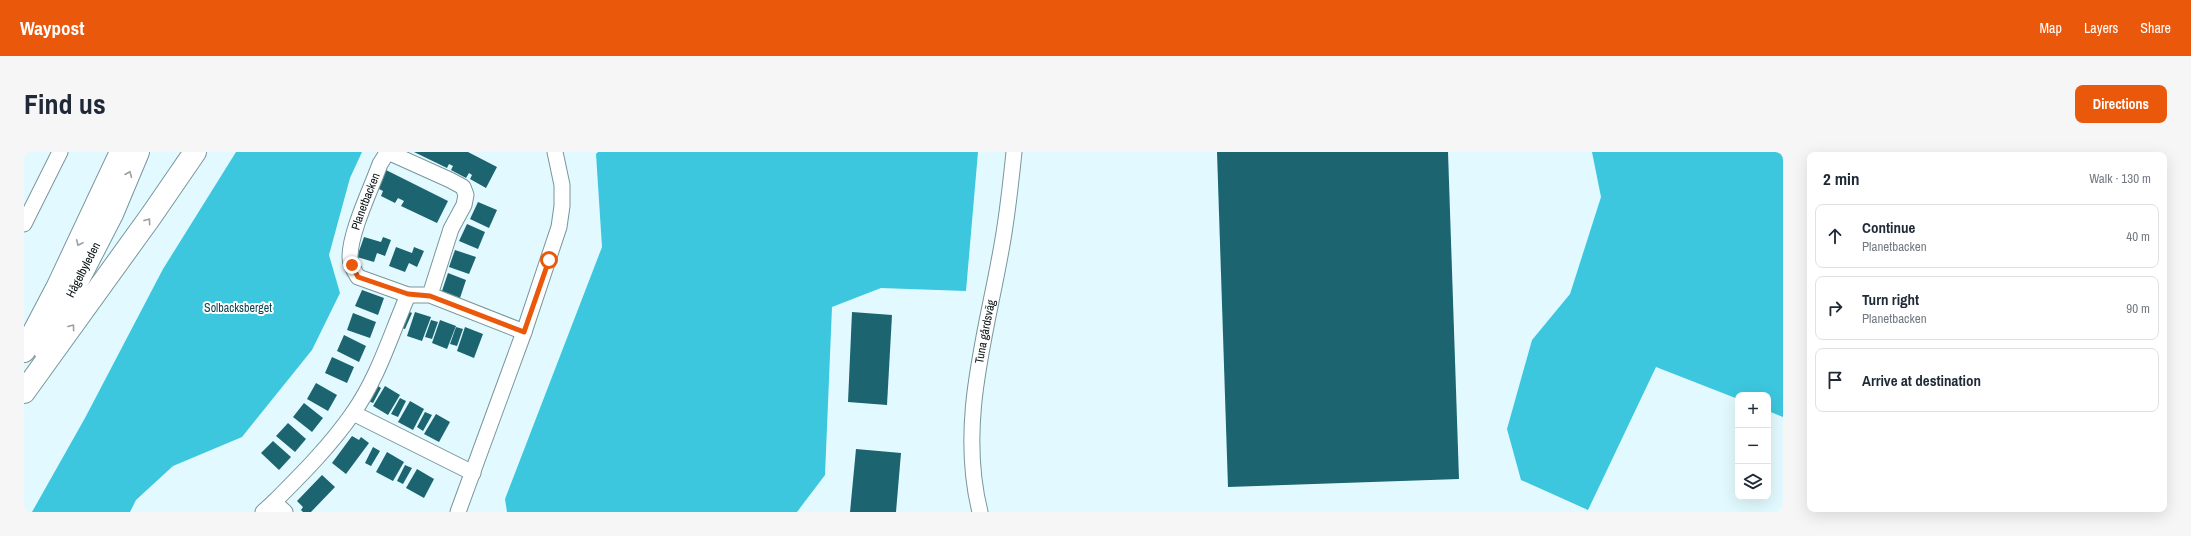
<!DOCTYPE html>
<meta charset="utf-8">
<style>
:root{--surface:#fff;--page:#f6f6f7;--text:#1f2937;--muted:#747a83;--line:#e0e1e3;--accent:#ea580c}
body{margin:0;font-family:"Archivo Narrow",sans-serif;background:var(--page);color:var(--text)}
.controls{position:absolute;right:12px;bottom:12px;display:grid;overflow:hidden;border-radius:8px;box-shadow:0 4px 16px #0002}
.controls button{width:36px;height:36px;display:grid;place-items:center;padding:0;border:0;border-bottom:1px solid var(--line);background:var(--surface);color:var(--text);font:20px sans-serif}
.stop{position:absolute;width:12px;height:12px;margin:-9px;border:3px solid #ea580c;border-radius:50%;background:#fff}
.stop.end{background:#ea580c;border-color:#fff;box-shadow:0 1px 4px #0008}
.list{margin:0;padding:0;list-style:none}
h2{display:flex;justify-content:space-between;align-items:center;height:52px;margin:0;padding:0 16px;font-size:17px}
h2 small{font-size:13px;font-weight:400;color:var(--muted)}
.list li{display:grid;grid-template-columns:26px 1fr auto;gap:12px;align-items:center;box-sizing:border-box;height:64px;margin:0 8px 8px;padding:0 8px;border:1px solid var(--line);border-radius:8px}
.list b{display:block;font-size:15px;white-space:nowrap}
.list p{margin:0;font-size:13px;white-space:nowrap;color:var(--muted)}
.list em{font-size:13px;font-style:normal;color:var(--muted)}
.icon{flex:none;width:22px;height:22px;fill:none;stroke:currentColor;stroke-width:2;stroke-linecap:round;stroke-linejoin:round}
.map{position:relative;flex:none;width:1759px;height:360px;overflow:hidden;border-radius:8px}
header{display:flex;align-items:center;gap:24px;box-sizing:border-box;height:56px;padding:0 20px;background:var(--accent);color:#fff}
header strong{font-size:19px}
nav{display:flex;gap:22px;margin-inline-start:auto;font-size:14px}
.intro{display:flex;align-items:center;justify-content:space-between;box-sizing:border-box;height:96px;padding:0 24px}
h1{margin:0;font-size:28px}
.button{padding:10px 18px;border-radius:8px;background:var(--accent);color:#fff;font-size:14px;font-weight:700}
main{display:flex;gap:24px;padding:0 24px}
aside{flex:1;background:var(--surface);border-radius:8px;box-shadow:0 4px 16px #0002}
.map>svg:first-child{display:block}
</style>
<header>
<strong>Waypost</strong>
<nav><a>Map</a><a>Layers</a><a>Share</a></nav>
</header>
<div class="intro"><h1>Find us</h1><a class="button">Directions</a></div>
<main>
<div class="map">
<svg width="1759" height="360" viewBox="0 0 1759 360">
<rect width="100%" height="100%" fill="#e2faff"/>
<g fill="#3cc7de">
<path d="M 212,0 L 338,0 L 326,26 L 305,103 L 316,141 L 288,198 L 218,285 L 149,314 L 112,348 L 106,360 L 8,360 L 61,266 L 139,117 Z"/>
<path d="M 574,0 L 954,0 L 942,139 L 857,136 L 808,155 L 801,323 L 773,360 L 483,360 L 481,347 L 578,95 L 572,2 Z"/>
<path d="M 1568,0 L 1759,0 L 1759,265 L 1744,259 L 1744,243 L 1714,243 L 1714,247 L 1632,215 L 1564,358 L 1497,328 L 1483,277 L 1508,188 L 1546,142 L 1577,45 Z"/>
</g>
<g fill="#1b6470">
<path d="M 390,0 L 444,0 L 473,15 L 462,36 L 446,27 L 448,23 L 445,21 L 442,26 L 427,18 L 429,14 L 425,12 L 423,16 Z"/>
<path d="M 1193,0 L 1424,0 L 1435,327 L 1204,335 Z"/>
<path d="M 360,17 L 424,49 L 413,71 L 377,54 L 380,49 L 374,46 L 371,51 L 357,44 L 359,39 L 351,35 Z"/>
<path d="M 454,50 L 473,58 L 465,76 L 446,67 Z"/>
<path d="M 443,72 L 461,80 L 454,97 L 435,89 Z"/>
<path d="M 340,85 L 357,90 L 359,85 L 367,88 L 361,104 L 353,101 L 350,110 L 333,105 Z"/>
<path d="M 372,95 L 388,101 L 390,95 L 400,99 L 393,115 L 385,111 L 381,120 L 365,114 Z"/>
<path d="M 431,98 L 452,105 L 445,122 L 425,115 Z"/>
<path d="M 424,121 L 442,128 L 436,146 L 418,139 Z"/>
<path d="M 338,138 L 360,146 L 354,163 L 331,154 Z"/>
<path d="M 381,158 L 388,161 L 381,177 L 374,175 Z"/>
<path d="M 391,160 L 407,165 L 398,189 L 383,184 Z"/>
<path d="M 828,160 L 868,163 L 863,253 L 824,250 Z"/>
<path d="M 329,161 L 352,170 L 346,186 L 323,178 Z"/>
<path d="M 407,168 L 414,170 L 408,187 L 401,185 Z"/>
<path d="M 416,168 L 432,174 L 423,197 L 408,191 Z"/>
<path d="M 432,175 L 439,177 L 433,194 L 426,192 Z"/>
<path d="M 441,175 L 459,182 L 450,206 L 433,199 Z"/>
<path d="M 320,183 L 342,194 L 335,210 L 313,199 Z"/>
<path d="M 308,205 L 330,215 L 323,231 L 301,221 Z"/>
<path d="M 292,231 L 313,243 L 304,259 L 283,247 Z"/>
<path d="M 351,232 L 357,236 L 349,251 L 342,248 Z"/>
<path d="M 361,234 L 376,243 L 364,263 L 349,254 Z"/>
<path d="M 376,246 L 382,249 L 374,265 L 367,262 Z"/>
<path d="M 386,249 L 400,257 L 389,278 L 374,270 Z"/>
<path d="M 280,251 L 299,266 L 288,280 L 269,265 Z"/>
<path d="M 401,260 L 408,263 L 399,279 L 393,275 Z"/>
<path d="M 412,262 L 426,270 L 415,290 L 400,282 Z"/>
<path d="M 264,271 L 282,287 L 271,300 L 252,284 Z"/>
<path d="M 328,284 L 335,288 L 337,285 L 345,291 L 322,322 L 308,311 Z"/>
<path d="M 249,289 L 267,305 L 255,318 L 237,301 Z"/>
<path d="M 349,295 L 356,299 L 347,314 L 341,311 Z"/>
<path d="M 832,297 L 877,301 L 872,360 L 826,360 Z"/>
<path d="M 363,300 L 380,310 L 369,329 L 352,320 Z"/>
<path d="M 381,313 L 388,316 L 379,332 L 373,329 Z"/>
<path d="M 393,317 L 410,327 L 400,346 L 382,336 Z"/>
<path d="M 298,323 L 311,335 L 287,360 L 279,360 L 277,358 L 279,355 L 273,349 Z"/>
</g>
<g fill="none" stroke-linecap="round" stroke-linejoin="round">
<defs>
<g id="street">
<path d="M 0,72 L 36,0"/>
<path id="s1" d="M 406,143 L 384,143 L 334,125 C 330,119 326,112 326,105 C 326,80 347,37 356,12 L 361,4 L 366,1 L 426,28 L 439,35 L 442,43 L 440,53 L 427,77 L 406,143 L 500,180"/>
<path d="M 329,261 L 449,321"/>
<path d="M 250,350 C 278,322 306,294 329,261 C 354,226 367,182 384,143"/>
<path d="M 239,360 L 250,350 L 261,360"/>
<path d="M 434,360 L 500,180 L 535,75 L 538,54 L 538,33 L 531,0"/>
<path id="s2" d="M 956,360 C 933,268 964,178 979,87 C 984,58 987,29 990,0"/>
</g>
<g id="secondary">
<path id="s3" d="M 19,196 L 88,62 L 114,0"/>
<path d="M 0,199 L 34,134 L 97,0"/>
<path d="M 0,240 L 127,64 L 171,0"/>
</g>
</defs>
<use href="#street" stroke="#79969b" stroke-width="17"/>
<use href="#secondary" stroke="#79969b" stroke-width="24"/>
<use href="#street" stroke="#fff" stroke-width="15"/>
<use href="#secondary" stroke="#fff" stroke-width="22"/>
</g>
<defs><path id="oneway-chevron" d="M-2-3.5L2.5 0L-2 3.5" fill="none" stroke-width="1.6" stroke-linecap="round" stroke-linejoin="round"/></defs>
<g stroke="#9ca1a1">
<use href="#oneway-chevron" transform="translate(105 22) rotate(-67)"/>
<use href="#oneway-chevron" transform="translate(124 69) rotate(-54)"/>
<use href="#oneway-chevron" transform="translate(55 91) rotate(115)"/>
<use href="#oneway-chevron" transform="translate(48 175) rotate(-54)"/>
</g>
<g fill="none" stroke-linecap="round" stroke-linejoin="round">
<path stroke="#ea580c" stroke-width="5" d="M 328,113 L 334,125 L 384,142 L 406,144 L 500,180 L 525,108"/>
</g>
<g text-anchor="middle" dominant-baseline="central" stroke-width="4" stroke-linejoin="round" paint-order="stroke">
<g font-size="12" fill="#081315" stroke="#fff">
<text stroke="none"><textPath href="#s1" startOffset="155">Planetbacken</textPath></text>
<text stroke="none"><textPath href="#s3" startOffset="88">Hågelbyleden</textPath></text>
<text stroke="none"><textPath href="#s2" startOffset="182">Tuna gårdsväg</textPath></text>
</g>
<g font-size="12" fill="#0a4751" stroke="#fff">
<text x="214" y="156">Solbacksberget</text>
</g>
</g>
</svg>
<div class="controls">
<button>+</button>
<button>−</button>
<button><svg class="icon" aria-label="layers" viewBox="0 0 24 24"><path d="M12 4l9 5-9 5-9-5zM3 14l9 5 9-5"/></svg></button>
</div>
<div class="stop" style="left:525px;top:108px"></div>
<div class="stop end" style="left:328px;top:113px"></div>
</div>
<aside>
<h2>2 min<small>Walk · 130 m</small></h2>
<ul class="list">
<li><svg class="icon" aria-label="ahead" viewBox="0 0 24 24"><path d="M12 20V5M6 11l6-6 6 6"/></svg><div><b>Continue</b><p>Planetbacken</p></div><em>40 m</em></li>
<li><svg class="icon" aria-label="right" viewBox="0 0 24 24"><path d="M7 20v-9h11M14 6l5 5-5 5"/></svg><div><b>Turn right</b><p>Planetbacken</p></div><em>90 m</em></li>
<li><svg class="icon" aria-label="arrive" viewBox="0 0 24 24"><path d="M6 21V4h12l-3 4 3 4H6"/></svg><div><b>Arrive at destination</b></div></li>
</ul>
</aside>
</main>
